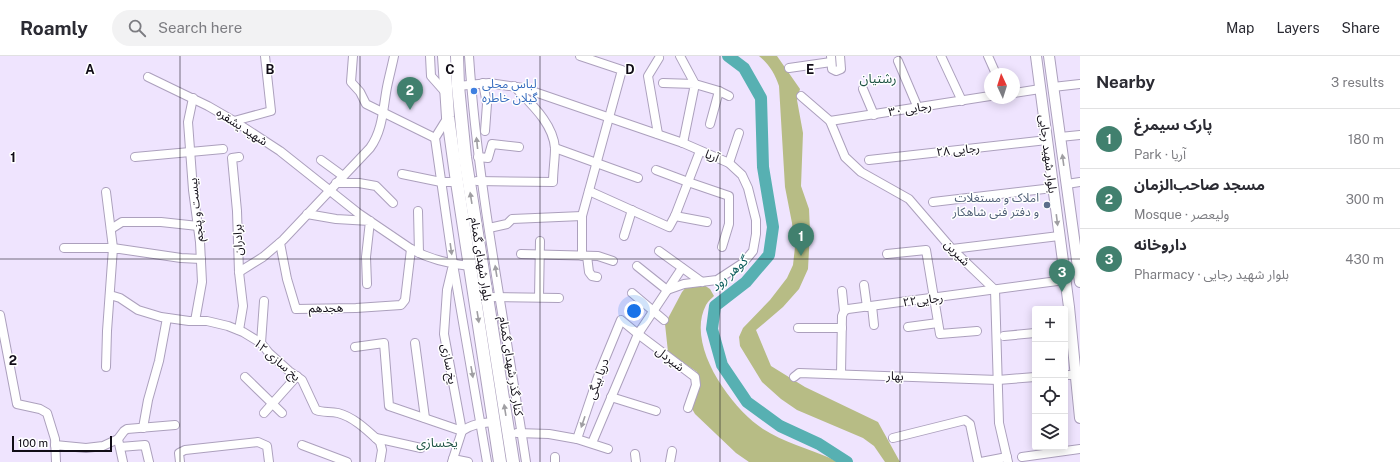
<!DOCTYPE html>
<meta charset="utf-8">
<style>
:root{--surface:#fff;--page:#f2f2f3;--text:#2b2b33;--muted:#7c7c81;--line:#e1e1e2;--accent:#41806e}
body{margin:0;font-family:"Public Sans","Noto Sans Arabic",sans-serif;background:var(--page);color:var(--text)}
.controls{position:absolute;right:12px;bottom:12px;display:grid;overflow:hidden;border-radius:4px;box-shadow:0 2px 10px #0003}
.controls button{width:36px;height:36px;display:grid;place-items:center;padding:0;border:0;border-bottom:1px solid var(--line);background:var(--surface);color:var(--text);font:20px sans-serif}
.compass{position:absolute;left:984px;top:12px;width:36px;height:36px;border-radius:50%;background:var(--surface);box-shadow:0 2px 10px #0003;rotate:356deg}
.scale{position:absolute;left:12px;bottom:10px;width:100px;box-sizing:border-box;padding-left:4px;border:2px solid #100c16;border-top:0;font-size:11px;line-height:14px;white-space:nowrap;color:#100c16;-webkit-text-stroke:3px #fff;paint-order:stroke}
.you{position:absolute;left:634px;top:255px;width:14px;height:14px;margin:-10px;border:3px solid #fff;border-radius:50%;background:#1a73e8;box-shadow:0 0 0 6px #1a73e833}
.badge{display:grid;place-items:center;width:26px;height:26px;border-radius:50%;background:var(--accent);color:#fff;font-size:13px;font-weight:700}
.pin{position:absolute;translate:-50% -33px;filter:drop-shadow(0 1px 2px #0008)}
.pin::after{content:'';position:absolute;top:21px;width:14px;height:12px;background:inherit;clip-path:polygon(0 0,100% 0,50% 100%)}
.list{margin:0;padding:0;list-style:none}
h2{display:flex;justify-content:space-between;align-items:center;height:52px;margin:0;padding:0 16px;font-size:17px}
h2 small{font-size:13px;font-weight:400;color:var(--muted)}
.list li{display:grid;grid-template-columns:26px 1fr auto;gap:12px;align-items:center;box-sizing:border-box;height:60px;padding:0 16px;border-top:1px solid var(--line)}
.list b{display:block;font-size:15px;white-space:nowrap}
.list p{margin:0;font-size:13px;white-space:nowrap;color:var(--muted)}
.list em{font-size:13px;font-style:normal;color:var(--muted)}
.icon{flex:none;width:22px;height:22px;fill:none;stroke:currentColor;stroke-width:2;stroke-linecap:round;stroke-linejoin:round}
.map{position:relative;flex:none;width:1080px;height:406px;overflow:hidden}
header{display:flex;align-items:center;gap:24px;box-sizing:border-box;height:56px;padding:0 20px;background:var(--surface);border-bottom:1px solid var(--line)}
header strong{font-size:19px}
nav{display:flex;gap:22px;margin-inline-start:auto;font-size:14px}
.search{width:280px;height:36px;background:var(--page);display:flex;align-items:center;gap:10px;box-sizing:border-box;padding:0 14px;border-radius:22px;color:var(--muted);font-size:15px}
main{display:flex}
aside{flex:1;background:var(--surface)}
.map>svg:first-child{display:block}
</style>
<header>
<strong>Roamly</strong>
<div class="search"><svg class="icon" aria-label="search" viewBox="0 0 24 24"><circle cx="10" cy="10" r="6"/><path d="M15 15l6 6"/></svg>Search here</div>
<nav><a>Map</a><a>Layers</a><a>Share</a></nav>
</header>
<main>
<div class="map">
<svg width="1080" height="406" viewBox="0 0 1080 406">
<rect width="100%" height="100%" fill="#efe4fe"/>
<g fill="#b7bc85">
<path d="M 759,0 L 777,0 L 800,33 L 797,44 L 803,77 L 801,130 L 809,153 L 810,175 L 808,213 L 799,233 L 783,251 L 756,274 L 771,310 L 805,331 L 878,366 L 900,406 L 885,406 L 874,390 L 863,382 L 797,354 L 781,343 L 762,326 L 740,290 L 739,281 L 743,272 L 770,244 L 787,222 L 793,209 L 795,191 L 792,167 L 785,131 L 779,30 C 775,18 769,8 759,0 Z"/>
<path d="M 704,229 L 710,233 L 714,240 C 712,242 708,245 706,249 C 685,289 731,352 763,373 C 783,386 809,393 830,402 L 837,406 L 749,406 L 736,397 L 695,358 L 691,351 L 699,330 L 697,316 L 668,296 L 665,268 L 682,236 L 687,230 Z"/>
</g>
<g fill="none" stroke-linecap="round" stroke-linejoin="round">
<path stroke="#57b0b2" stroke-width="12" d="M 728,0 L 744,12 L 761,42 L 763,111 L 773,171 L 769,199 L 746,226 L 715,250 L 712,273 L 722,309 L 747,346 L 780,370 L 819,388 L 847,406"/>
<defs>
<g id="minor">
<path d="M 353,0 L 351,26 L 360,36 L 366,48 L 435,82"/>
<path d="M 430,0 L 431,20 L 446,37"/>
<path d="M 469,0 C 478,136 506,271 526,406"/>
<path d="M 580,0 L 622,14 L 582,160 L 582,200"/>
<path d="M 680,0 L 695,28 L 719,35 L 729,40"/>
<path d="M 831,0 L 832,13 L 836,15 L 841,13 L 840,0"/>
<path d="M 941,0 L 962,45"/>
<path d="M 988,0 L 996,18"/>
<path d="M 898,5 L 918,52"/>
<path d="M 789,12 L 831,6"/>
<path d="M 148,21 L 208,50 L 234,65 L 280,95 L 358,157 L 411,193 C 429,203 450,208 470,210"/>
<path d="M 483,27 L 487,48 L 485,75"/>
<path d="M 663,27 L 695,28 L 683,87"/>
<path d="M 458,30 L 489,27 L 523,32 L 683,87 L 729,107 L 742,119 L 748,132 L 756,164 L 756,178 L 753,195 L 743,207 L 717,224 L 684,228 L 667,234"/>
<path d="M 1053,31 L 1080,28"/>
<path d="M 863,33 L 874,59"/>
<path d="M 1014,37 L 1040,33"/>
<path d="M 801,40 L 830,65 L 845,101 L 861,116 L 909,143 L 952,193 L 995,234 L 999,367 L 1008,406"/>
<path d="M 193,42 L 188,66 L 193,134 L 200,186 L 202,226 L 195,265"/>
<path d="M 448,61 L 435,82 L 453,208 L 487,406"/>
<path d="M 234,65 L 271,55 L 265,0"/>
<path d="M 830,65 L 990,40"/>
<path d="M 710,68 L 719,35"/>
<path d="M 658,78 L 648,20 L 659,2"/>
<path d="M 1060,81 L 1080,79"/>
<path d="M 555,92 L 638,122"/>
<path d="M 135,101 L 223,93"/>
<path d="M 478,101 L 488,102 L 492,88 L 519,91"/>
<path d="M 321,104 L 343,120"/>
<path d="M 869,104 L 1047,84"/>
<path d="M 729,107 L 739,77"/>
<path d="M 656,114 L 688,126 L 729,140 L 729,168 L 722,191"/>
<path d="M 402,118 L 441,126 L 457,126"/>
<path d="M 477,125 L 553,126 C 553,115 555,103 555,92 C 553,67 531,48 514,30"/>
<path d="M 336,127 L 359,127 L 376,130 L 393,147"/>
<path d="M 1067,128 L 1080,126"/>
<path d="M 589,135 L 669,171 L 675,160 L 700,95"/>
<path d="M 933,146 L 1053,132"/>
<path d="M 418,155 L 419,197"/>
<path d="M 307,158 L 336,163 L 370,165 L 366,201 L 367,228"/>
<path d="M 675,160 L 707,166"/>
<path d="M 489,172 L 507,168 L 512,163 L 582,160"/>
<path d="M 111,173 L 122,166 L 161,166 L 198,170"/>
<path d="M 624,180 L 632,154"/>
<path d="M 280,187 L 287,223 L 296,253 L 356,252 L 401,249 L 405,244 L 411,193"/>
<path d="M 64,192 L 113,192 L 106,136"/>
<path d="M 952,193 L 1059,180"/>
<path d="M 659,195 L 702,226"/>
<path d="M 521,198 L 598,200 L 613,205"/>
<path d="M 887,198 L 926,194 L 940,278 L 977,275"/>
<path d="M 587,200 L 589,216 L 592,220 L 597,221"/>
<path d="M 637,210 L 667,234"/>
<path d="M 452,213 L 447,234 L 444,278 L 462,375 L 452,406"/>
<path d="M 239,216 L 263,201 L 283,184 L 370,92 C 383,74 383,52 387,31 C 389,21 392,10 394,0"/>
<path d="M 864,229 L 867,251"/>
<path d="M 842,235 L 844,255"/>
<path d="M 632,237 L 664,264"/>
<path d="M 110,239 L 120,242 L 138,254 L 161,261 L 189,265 L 207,265 L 228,270 L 243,276 L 261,287 L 269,297 L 289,315 L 302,324 L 316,354 C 323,357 330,355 338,357 C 354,361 368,375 380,386 L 382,394 L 380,406"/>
<path d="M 487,241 L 559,242"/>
<path d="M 539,241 L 540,185"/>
<path d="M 872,250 L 874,269"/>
<path d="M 0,259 L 17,348 L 40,353 L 47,357 L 55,383 L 56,406"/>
<path d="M 908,271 L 938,267"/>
<path d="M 798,272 L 842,272"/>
<path d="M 239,274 L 243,250 L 239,216 L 237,155 L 232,102 L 239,101"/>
<path d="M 1004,280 L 1035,277"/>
<path d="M 261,287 L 264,245"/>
<path d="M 415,287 L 425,362"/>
<path d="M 355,291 L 384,287 L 389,350 L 462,375 C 472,368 482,367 493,366"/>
<path d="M 106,311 L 107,275 L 113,192 L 181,202 L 201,203"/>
<path d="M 841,318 L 842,260 L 844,255 L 848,253 L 1065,224"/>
<path d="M 1065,319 L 1076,319"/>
<path d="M 245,321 L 282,357"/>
<path d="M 794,321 L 799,317 L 998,324 L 1035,321"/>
<path d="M 611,341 L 656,355"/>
<path d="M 264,357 L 297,320"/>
<path d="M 143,372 L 148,344 L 159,305 L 167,262"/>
<path d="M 517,377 L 549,378 L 577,383 L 608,393"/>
<path d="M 376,382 L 421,392"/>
<path d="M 893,382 L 965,364 L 970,368 L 978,406"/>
<path d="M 577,383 L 600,315 L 621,264 L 638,278 L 695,321 L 696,329 L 688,352"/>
<path d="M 592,387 L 638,278 L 682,212"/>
<path d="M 55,389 L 86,392 L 103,390 L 118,383"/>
<path d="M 302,389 L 347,406"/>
<path d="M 120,391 L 145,389 L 149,406"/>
<path d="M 635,398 L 636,406"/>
<path d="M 1022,401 L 1080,393"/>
<path d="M 453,403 L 468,406"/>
<path d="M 123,406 L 118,383 L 124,375 L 127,373 L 175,369"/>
<path d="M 180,406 L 179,397 L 185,394 L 258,386 L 267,390 L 269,406"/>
<path d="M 555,406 L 555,401"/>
<path d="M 670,406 L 672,395"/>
<path d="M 981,406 L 1007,401"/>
</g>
<g id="major">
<path d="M 1036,0 L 1069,251 L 1080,362"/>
<path d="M 1049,0 L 1080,226"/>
</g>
<g id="highway">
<path d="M 444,0 L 448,61 L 457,126 L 500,406"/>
<path d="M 457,0 L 458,30 L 465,101 L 513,406"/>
</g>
</defs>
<use href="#minor" stroke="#aca0bd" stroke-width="10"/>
<use href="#major" stroke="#aca0bd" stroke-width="12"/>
<use href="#highway" stroke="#aca0bd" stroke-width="14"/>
<use href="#minor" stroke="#fff" stroke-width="8"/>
<use href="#major" stroke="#fff" stroke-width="10"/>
<use href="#highway" stroke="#fff" stroke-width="12"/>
</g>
<defs><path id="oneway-solid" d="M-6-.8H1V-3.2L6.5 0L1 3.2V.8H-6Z"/></defs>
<g fill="#9f9ea2">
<use href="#oneway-solid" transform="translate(477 87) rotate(-96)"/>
<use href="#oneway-solid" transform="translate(1063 104) rotate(-98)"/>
<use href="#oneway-solid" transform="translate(471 142) rotate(-99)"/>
<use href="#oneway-solid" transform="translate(1057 164) rotate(83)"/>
<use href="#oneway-solid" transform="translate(451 193) rotate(82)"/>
<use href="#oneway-solid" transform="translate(496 215) rotate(-99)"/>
<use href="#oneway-solid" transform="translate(478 261) rotate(81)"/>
<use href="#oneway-solid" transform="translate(472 316) rotate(80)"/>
<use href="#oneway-solid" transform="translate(505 354) rotate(-99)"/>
<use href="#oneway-solid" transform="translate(583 366) rotate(109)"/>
</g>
<path fill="none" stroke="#100c16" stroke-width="1" stroke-opacity="0.55" d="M 180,0 L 180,406M 360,0 L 360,406M 540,0 L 540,406M 720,0 L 720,406M 900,0 L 900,406M 0,203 L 1080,203"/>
<circle fill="#3f7fe0" stroke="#fff" stroke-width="1.5" cx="474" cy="35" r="4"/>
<circle fill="#5c6f8a" stroke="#fff" stroke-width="1.5" cx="1047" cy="149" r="4"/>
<g text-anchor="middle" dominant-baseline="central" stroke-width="3" stroke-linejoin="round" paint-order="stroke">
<g font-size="12" fill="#366cbe" stroke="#fff" text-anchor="start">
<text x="482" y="28">لباس محلی<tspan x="482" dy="14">گیلان خاطره</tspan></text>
</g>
<g font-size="12" fill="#100c16" stroke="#fff">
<text transform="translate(910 53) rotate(-9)">رجایی ۳۰</text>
<text transform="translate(242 71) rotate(33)">شهید یشقره</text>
<text transform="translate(958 94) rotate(-6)">رجایی ۲۸</text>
<text transform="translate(1048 98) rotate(83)">بلوار شهید رجایی</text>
<text transform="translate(712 100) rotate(23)">آریا</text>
<text transform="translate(196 154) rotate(-96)">بیست و پنجم</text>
<text transform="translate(238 184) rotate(-92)">برادران</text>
<text transform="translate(957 197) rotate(46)">شیرین</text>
<text transform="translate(481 203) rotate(81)">بلوار شهدای گمنام</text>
<text transform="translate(923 244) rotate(-7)">۲۲رجایی</text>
<text transform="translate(326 252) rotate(-1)">هجدهم</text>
<text transform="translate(670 303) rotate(38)">شیردل</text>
<text transform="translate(277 304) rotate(41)">یخ سازی ۱۲</text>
<text transform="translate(449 308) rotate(79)">یخ سازی</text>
<text transform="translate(511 310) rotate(81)">کنار گذر شهدای گمنام</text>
<text transform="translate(895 320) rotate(2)">بهار</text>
<text transform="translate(598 323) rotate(-70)">دریا بیگی</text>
</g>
<g font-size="12" fill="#4e5e75" stroke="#fff" text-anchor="end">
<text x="1039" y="142">املاک و مستغلات<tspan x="1039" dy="14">و دفتر فنی شاهکار</tspan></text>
</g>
<g font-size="13" fill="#1f5345" stroke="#fff">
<text x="878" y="22">رشتیان</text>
<text x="437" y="386">یخسازی</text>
</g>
<g font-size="13" font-style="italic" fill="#0b5b5c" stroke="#fff">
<text transform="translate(729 218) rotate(-42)">گوهر رود</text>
</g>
</g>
<g font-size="13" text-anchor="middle" font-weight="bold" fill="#100c16" stroke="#fff" stroke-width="3" stroke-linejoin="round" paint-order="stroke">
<text x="90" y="18">A</text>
<text x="270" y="18">B</text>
<text x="450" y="18">C</text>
<text x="630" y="18">D</text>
<text x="810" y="18">E</text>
<text x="13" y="106">1</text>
<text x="13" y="309">2</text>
</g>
</svg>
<div class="controls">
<button>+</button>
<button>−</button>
<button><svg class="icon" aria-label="locate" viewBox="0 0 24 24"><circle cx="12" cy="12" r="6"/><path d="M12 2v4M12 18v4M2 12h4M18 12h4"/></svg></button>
<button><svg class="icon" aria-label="layers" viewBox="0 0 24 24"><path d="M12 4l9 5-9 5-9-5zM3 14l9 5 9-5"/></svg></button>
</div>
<svg class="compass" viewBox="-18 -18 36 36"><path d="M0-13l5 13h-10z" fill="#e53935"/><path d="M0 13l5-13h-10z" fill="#7c7c81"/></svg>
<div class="scale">100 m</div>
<div class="you"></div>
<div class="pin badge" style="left:801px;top:200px">1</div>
<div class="pin badge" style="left:410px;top:54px">2</div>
<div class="pin badge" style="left:1062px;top:236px">3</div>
</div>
<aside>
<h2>Nearby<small>3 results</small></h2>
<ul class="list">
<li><span class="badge">1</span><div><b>پارک سیمرغ</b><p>Park · آریا</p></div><em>180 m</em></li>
<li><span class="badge">2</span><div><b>مسجد صاحب‌الزمان</b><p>Mosque · ولیعصر</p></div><em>300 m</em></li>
<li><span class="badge">3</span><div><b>داروخانه</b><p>Pharmacy · بلوار شهید رجایی</p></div><em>430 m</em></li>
</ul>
</aside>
</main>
